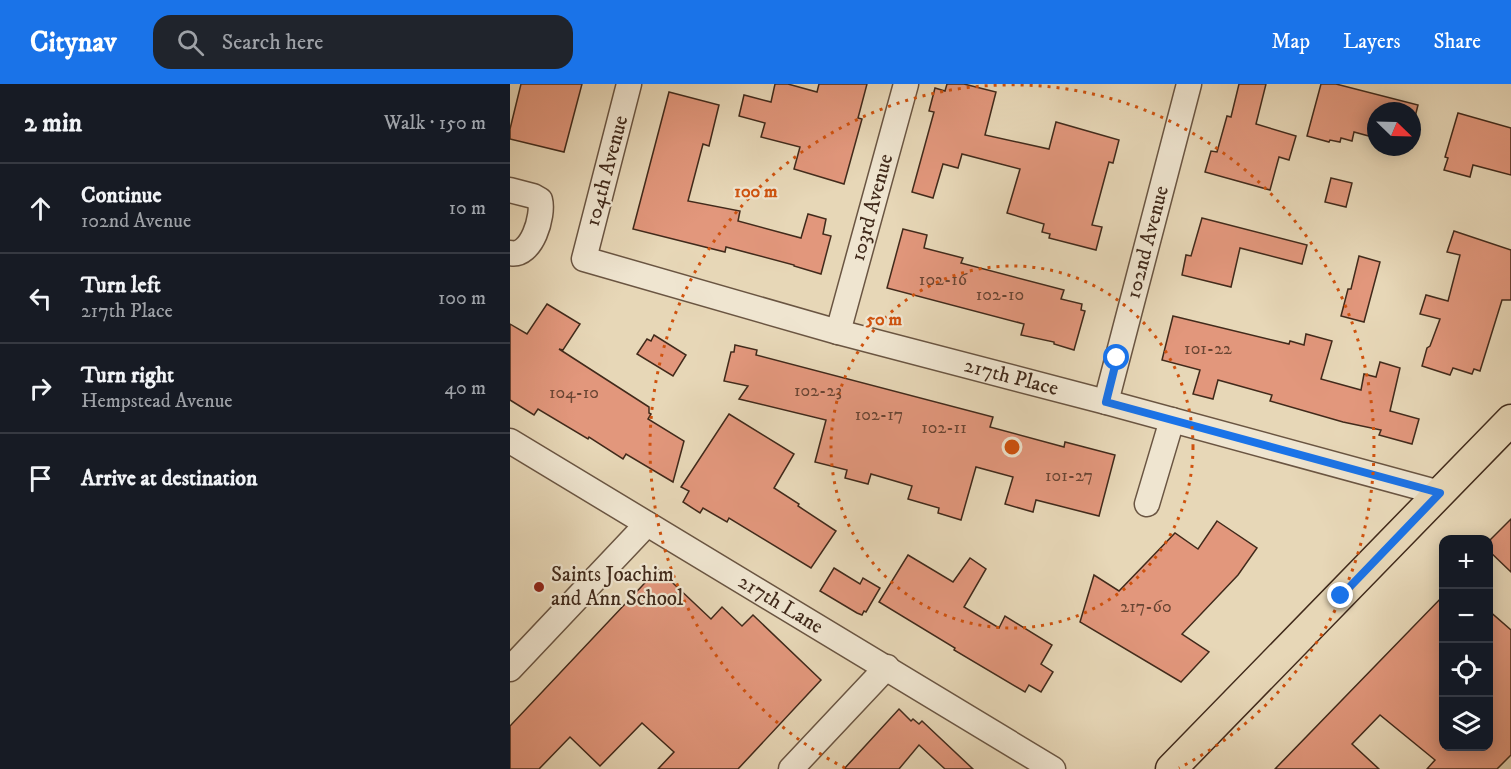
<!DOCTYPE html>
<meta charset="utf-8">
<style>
:root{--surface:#171b24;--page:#20242c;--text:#f1f3f6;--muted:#9ea1a6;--line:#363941;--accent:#1a73e8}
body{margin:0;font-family:"IM FELL DW Pica",serif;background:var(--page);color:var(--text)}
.controls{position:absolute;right:18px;bottom:18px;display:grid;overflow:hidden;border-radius:12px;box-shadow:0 3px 15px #0003}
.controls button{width:54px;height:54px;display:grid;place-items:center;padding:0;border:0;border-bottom:2px solid var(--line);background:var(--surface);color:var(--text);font:30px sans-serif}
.compass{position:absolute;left:857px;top:18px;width:54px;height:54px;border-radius:50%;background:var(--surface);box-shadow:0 3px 15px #0003;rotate:113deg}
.stop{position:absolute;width:18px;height:18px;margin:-14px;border:4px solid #1a73e8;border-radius:50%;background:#fff}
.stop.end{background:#1a73e8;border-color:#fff;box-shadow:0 2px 6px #0008}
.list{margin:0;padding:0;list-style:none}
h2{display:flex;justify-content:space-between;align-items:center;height:78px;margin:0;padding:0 24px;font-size:26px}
h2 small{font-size:20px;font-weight:400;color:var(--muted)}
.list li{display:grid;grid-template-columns:39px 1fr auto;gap:18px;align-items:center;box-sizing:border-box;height:90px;padding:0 24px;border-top:2px solid var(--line)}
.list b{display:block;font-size:22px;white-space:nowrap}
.list p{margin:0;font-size:20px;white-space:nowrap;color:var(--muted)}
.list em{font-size:20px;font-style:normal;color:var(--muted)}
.icon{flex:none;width:33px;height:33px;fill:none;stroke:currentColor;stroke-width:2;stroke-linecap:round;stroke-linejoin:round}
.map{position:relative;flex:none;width:1001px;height:685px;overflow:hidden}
header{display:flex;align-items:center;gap:36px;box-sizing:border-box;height:84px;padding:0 30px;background:var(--accent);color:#fff}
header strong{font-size:28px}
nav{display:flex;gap:33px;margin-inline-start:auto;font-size:21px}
.search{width:420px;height:54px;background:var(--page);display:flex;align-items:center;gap:15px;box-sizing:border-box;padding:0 21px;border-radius:18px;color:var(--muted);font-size:22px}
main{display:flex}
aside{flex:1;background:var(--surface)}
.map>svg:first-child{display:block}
</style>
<header>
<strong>Citynav</strong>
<div class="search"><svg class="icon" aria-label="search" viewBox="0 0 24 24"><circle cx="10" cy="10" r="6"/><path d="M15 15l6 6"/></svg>Search here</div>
<nav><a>Map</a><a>Layers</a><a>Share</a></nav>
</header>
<main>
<aside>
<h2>2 min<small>Walk · 150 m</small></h2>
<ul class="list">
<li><svg class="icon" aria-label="ahead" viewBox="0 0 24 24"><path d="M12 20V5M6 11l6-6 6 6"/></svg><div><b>Continue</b><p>102nd Avenue</p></div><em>10 m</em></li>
<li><svg class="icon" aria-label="left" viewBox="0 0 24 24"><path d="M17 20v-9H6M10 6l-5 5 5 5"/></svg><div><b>Turn left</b><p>217th Place</p></div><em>100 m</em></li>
<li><svg class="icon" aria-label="right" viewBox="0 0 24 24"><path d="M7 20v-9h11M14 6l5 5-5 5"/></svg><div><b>Turn right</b><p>Hempstead Avenue</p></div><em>40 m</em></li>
<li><svg class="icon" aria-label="arrive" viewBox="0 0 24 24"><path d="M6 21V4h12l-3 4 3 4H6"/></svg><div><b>Arrive at destination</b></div></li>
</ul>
</aside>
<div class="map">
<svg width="1001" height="685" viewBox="0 0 1001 685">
<rect width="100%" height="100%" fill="#e7d7b7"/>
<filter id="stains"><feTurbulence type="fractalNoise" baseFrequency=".00333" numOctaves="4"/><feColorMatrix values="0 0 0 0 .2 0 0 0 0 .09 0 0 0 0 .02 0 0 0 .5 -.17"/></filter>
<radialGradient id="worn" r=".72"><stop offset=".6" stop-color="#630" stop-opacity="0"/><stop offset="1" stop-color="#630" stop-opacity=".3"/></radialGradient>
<g fill="#e2977c" stroke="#412a1b" stroke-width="1.5">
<path d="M 11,0 L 72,0 L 54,68 L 0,55 L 0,45 Z"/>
<path d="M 265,0 L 278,0 L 307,8 L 309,0 L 357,0 L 348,34 L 352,35 L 334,100 L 284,85 L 290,63 L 251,53 L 255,39 L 229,32 L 234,11 L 261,18 Z"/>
<path d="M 437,0 L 454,0 L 486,8 L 475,51 L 539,65 L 546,38 L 609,56 L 603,79 L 599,78 L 582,141 L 592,143 L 586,166 L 539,154 L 540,150 L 532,148 L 534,140 L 497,129 L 510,85 L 452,70 L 448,84 L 433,80 L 423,114 L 402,108 L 424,28 L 419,27 L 425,4 L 435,7 Z"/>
<path d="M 729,0 L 756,0 L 746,40 L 786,52 L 779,76 L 769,73 L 760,106 L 695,88 L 701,67 L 707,68 L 717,32 L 721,33 Z"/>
<path d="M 811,0 L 826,0 L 908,21 L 902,45 L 902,27 L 866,27 L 866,54 L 844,48 L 842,57 L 831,54 L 830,58 L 820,56 L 819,58 L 797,52 Z"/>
<path d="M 159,8 L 209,21 L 199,62 L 193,60 L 178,117 L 230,127 L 228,137 L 291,154 L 298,130 L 316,135 L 313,150 L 321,152 L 311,190 L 284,182 L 284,181 L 216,163 L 215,168 L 123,145 Z"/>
<path d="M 948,29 L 1001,44 L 1001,91 L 963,81 L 960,93 L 934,86 L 938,74 L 935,73 Z"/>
<path d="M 821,94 L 842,99 L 836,123 L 815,118 Z"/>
<path d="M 692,134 L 797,161 L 792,180 L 730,164 L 721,203 L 672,191 L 676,171 L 681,172 Z"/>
<path d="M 393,145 L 417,151 L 414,164 L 453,174 L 451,179 L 554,206 L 551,215 L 572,220 L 571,226 L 575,227 L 564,266 L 544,260 L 544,258 L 511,251 L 514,240 L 377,204 Z"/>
<path d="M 944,147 L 1001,166 L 1001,216 L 992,216 L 970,287 L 964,285 L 962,290 L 943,284 L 940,291 L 912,282 L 917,264 L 920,262 L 930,235 L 910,230 L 916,211 L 938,217 L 950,171 L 937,168 Z"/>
<path d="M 849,172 L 870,178 L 854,238 L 831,232 L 838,205 L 841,205 Z"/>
<path d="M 37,220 L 70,240 L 53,266 L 49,265 L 139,323 L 139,329 L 141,330 L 138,335 L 174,357 L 163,398 L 116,370 L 113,375 L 79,353 L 78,355 L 28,325 L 24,331 L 0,316 L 0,240 L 17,250 Z"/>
<path d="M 663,232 L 779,260 L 780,257 L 794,261 L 796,250 L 822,257 L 811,295 L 851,306 L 854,290 L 866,293 L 870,278 L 890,284 L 880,327 L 909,335 L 902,360 L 869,351 L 871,346 L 833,338 L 760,317 L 762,311 L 708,296 L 703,315 L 683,310 L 690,286 L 652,276 Z"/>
<path d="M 144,251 L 176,271 L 163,292 L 127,270 L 137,255 L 141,257 Z"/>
<path d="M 225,261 L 247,266 L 246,271 L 483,333 L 480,343 L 554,363 L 555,358 L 605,371 L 589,432 L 526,416 L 523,428 L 495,420 L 503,393 L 466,383 L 451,436 L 428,429 L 429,424 L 398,415 L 402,402 L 361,390 L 358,400 L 335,394 L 337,386 L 305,378 L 316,336 L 229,315 L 238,302 L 214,297 L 221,268 L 224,268 Z"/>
<path d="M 219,330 L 284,370 L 264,404 L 289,420 L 288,422 L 326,447 L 301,484 L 219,434 L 217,438 L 193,424 L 190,429 L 173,418 L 179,407 L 171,403 Z"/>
<path d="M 1001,435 L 1001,488 L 978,466 L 978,458 Z"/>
<path d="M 707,437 L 747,464 L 728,491 L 672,550 L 699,568 L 671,598 L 570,538 L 584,491 L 609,507 L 665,449 L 688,465 Z"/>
<path d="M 398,471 L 443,498 L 460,474 L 476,485 L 454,523 L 489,544 L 495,532 L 542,561 L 531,580 L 543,588 L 531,608 L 519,601 L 515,608 L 444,566 L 445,564 L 369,518 Z"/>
<path d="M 324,484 L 350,500 L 353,494 L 370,504 L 356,528 L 354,527 L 352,531 L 347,529 L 310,507 Z"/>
<path d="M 148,485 L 201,535 L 212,523 L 232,542 L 243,531 L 311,596 L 228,685 L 148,685 L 164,668 L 132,639 L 90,682 L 60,653 L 29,685 L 0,685 L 0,642 Z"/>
<path d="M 933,512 L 933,663 L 978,663 L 978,526 L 1001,546 L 1001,671 L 987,685 L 917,685 L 925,676 L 870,631 L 842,660 L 869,685 L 765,685 Z"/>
<path d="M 389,625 L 401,637 L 403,635 L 409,640 L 412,637 L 463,685 L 435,685 L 409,661 L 389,685 L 334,685 Z"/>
</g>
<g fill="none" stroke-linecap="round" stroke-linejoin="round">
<defs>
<g id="minor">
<path id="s1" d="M 119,0 L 74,175 L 328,248 L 596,318 L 930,409"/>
<path d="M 0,106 L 23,112 L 30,116 C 34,131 22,174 0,169"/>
<path id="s2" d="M 328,248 L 396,0"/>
<path id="s3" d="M 596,318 L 679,0"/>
<path id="s4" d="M 0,357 L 543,685"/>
<path d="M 637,420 L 662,336"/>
<path d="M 0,585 L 137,440"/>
<path d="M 281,685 L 377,583"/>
</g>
<path id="major" d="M 661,685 L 1001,336"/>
</defs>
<use href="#minor" stroke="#6a5542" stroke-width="27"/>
<use href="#major" stroke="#412a1b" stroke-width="33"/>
<use href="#minor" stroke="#efe5d0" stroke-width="24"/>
<use href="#major" stroke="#e7d7b7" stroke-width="30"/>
</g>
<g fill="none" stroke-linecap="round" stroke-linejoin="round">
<path stroke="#1a73e8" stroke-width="8" d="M 607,274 L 596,318 L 930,409 L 831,512"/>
</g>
<g fill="none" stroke="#cf520e" stroke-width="3" stroke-dasharray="3 6">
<circle cx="502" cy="363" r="181"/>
<path d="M335 684A362 362 0 1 1 669 684"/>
</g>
<circle fill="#8f2418" stroke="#efe5d0" stroke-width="2" cx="29" cy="503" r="6"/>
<g text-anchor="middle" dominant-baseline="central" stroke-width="4.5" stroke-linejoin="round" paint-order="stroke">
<g font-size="18" fill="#694533">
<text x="433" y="196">102-16</text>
<text x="490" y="211">102-10</text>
<text x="698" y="265">101-22</text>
<text x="308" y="307">102-23</text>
<text x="64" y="309">104-10</text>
<text x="369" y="331">102-17</text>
<text x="434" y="344">102-11</text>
<text x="559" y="392">101-27</text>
<text x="636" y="523">217-60</text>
</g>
<g font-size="21" fill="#412a1b" stroke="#efe5d0">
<text transform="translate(97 87) rotate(-75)">104th Avenue</text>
<text stroke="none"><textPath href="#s2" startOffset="129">103rd Avenue</textPath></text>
<text stroke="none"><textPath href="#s3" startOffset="165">102nd Avenue</textPath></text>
<text stroke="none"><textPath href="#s1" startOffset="624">217th Place</textPath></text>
<text stroke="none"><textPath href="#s4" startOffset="316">217th Lane</textPath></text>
</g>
<g font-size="21" fill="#412a1b" stroke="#efe5d0" text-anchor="start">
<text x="41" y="491">Saints Joachim<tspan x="41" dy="24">and Ann School</tspan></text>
</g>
</g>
<circle cx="502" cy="363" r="9" fill="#cf520e" stroke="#efe5d0" stroke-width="3"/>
<g font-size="18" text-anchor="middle" font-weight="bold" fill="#cf520e" stroke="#efe5d0" stroke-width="4.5" stroke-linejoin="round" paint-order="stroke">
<text x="246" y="113">100 m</text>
<text x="374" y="241">50 m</text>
</g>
<rect width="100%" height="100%" filter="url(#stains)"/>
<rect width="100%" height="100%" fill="url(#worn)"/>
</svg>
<div class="controls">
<button>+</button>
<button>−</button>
<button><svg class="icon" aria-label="locate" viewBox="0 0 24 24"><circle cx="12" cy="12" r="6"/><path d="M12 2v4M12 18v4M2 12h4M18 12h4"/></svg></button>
<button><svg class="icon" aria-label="layers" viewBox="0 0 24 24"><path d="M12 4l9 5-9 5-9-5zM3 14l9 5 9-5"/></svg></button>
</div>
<svg class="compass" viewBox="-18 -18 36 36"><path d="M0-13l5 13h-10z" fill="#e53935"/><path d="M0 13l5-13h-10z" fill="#9ea1a6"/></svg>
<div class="stop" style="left:607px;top:274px"></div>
<div class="stop end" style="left:831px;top:512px"></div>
</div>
</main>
